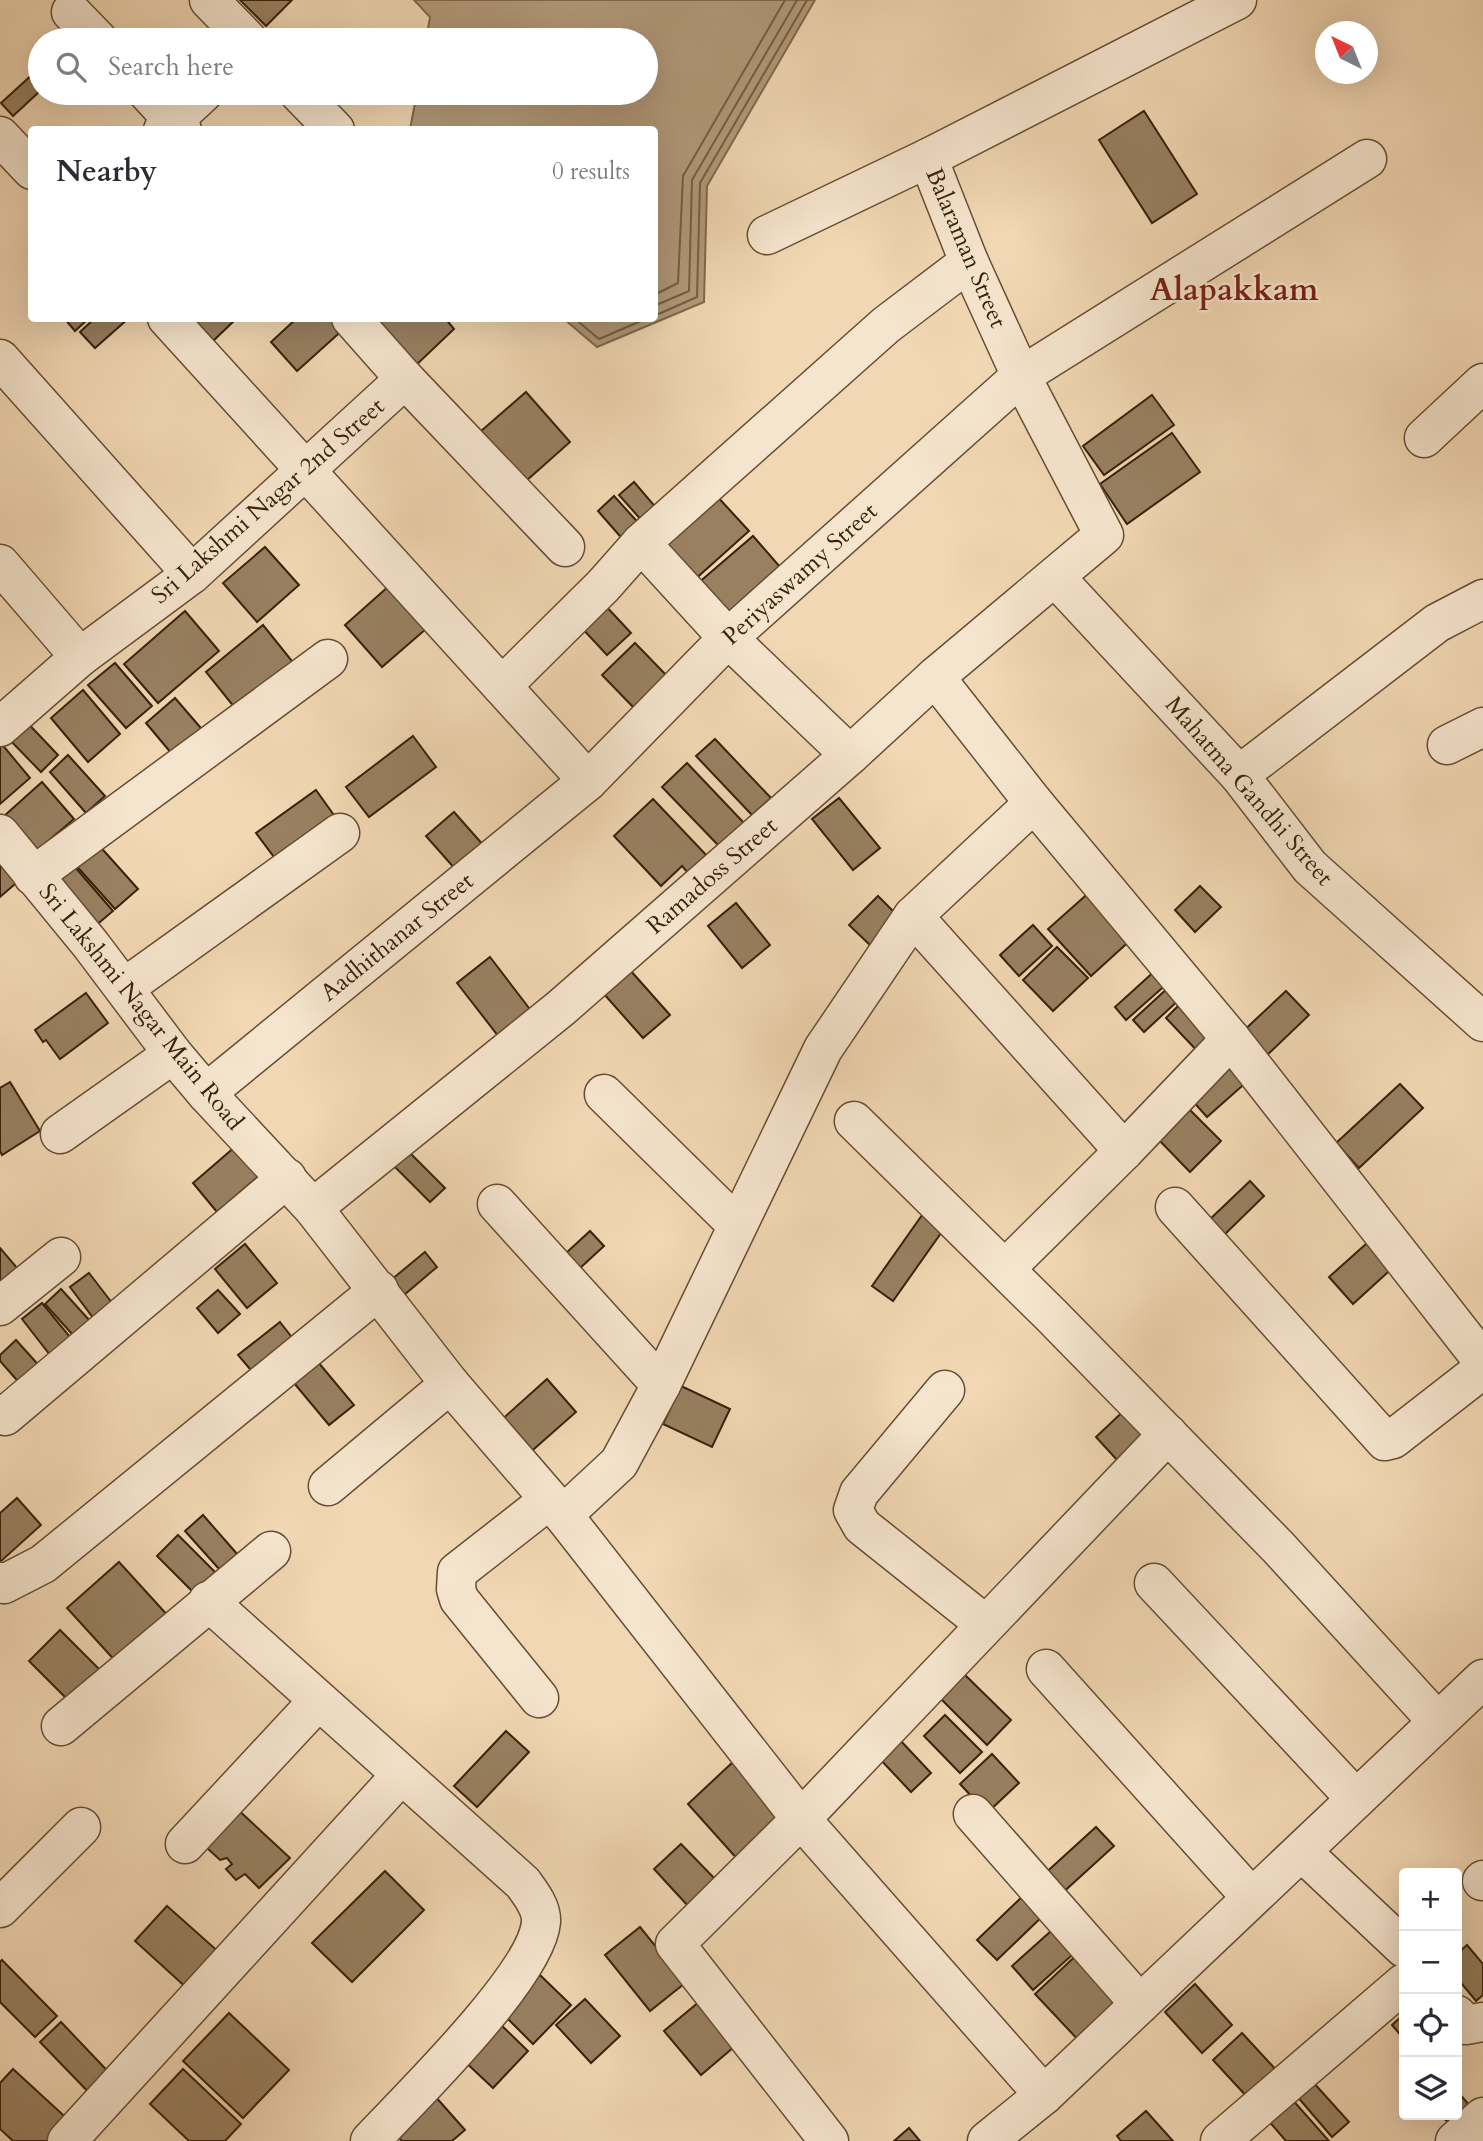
<!DOCTYPE html>
<meta charset="utf-8">
<style>
:root{--surface:#fff;--page:#f7f7f7;--text:#2b2b33;--muted:#7c7c81;--line:#e1e1e2}
body{margin:0;font-family:Cardo,serif;background:var(--page);color:var(--text)}
.controls{position:absolute;right:21px;bottom:21px;display:grid;overflow:hidden;border-radius:7px;box-shadow:0 7px 28px #0002}
.controls button{width:63px;height:63px;display:grid;place-items:center;padding:0;border:0;border-bottom:2px solid var(--line);background:var(--surface);color:var(--text);font:35px sans-serif}
.compass{position:absolute;left:1315px;top:21px;width:63px;height:63px;border-radius:50%;background:var(--surface);box-shadow:0 7px 28px #0002;rotate:317deg}
.list{margin:0;padding:0;list-style:none}
h2{display:flex;justify-content:space-between;align-items:center;height:91px;margin:0;padding:0 28px;font-size:30px}
h2 small{font-size:23px;font-weight:400;color:var(--muted)}
.icon{flex:none;width:38px;height:38px;fill:none;stroke:currentColor;stroke-width:2;stroke-linecap:round;stroke-linejoin:round}
.map{position:relative;flex:none;width:1483px;height:2141px;overflow:hidden}
.search{position:absolute;background:var(--surface);box-shadow:0 7px 28px #0002;left:28px;top:28px;width:630px;height:77px;display:flex;align-items:center;gap:18px;box-sizing:border-box;padding:0 24px;border-radius:38px;color:var(--muted);font-size:26px}
.panel{position:absolute;background:var(--surface);box-shadow:0 7px 28px #0002;left:28px;top:126px;width:630px;height:196px;border-radius:7px}
.map>svg:first-child{display:block}
</style>
<div class="map">
<svg width="1483" height="2141" viewBox="0 0 1483 2141">
<rect width="100%" height="100%" fill="#f1d7b3"/>
<filter id="stains"><feTurbulence type="fractalNoise" baseFrequency=".00286" numOctaves="4"/><feColorMatrix values="0 0 0 0 .2 0 0 0 0 .09 0 0 0 0 .02 0 0 0 .5 -.17"/></filter>
<radialGradient id="worn" r=".72"><stop offset=".6" stop-color="#630" stop-opacity="0"/><stop offset="1" stop-color="#630" stop-opacity=".3"/></radialGradient>
<path fill="#b29979" stroke="#81694c" stroke-width="2" d="M 414,0 L 815,0 L 707,186 L 704,302 L 597,347 L 564,319 L 654,318 L 654,130 L 410,129 L 417,93 L 646,93 L 646,40 L 426,40 L 430,17 Z"/>
<g fill="none" stroke-linecap="round" stroke-linejoin="round">
<g stroke="#755d41" stroke-width="2">
<path d="M 654,295 L 678,283 L 683,176 L 785,0"/>
<path d="M 654,306 L 689,291 L 692,180 L 797,0"/>
<path d="M 654,316 L 697,297 L 700,183 L 807,0"/>
<path d="M 574,318 L 599,339 L 648,318"/>
</g>
</g>
<g fill="#988061" stroke="#382109" stroke-width="2">
<path d="M 240,0 L 292,0 L 266,26 Z"/>
<path d="M 35,72 L 40,78 L 40,91 L 13,116 L 1,103 Z"/>
<path d="M 1144,111 L 1197,194 L 1152,223 L 1099,140 Z"/>
<path d="M 64,318 L 89,318 L 75,331 Z"/>
<path d="M 95,318 L 129,318 L 95,348 L 80,332 Z"/>
<path d="M 188,318 L 237,318 L 210,344 Z"/>
<path d="M 297,318 L 338,318 L 346,327 L 297,371 L 271,342 Z"/>
<path d="M 376,318 L 445,318 L 454,329 L 412,369 Z"/>
<path d="M 526,392 L 570,442 L 526,481 L 481,431 Z"/>
<path d="M 1152,395 L 1174,425 L 1104,475 L 1083,446 Z"/>
<path d="M 1172,433 L 1200,472 L 1127,524 L 1100,484 Z"/>
<path d="M 634,482 L 658,510 L 644,523 L 619,495 Z"/>
<path d="M 715,494 L 749,531 L 692,582 L 659,545 Z"/>
<path d="M 614,496 L 643,528 L 626,543 L 598,511 Z"/>
<path d="M 753,536 L 787,575 L 732,624 L 697,584 Z"/>
<path d="M 265,547 L 299,585 L 257,622 L 223,583 Z"/>
<path d="M 389,586 L 426,629 L 382,667 L 345,625 Z"/>
<path d="M 603,603 L 631,633 L 607,655 L 579,625 Z"/>
<path d="M 185,611 L 219,651 L 158,703 L 124,664 Z"/>
<path d="M 263,625 L 300,671 L 243,718 L 206,672 Z"/>
<path d="M 635,643 L 670,679 L 637,711 L 602,675 Z"/>
<path d="M 115,663 L 152,706 L 126,728 L 88,685 Z"/>
<path d="M 83,690 L 120,734 L 88,762 L 51,718 Z"/>
<path d="M 175,698 L 206,734 L 177,760 L 146,723 Z"/>
<path d="M 19,714 L 58,755 L 41,772 L 2,732 Z"/>
<path d="M 413,736 L 436,767 L 369,817 L 346,787 Z"/>
<path d="M 715,739 L 771,798 L 752,815 L 696,756 Z"/>
<path d="M 0,742 L 30,778 L 0,804 Z"/>
<path d="M 68,755 L 105,796 L 86,813 L 50,772 Z"/>
<path d="M 687,763 L 744,823 L 719,846 L 662,787 Z"/>
<path d="M 42,782 L 74,819 L 35,852 L 4,816 Z"/>
<path d="M 316,790 L 336,818 L 277,861 L 256,833 Z"/>
<path d="M 839,798 L 880,848 L 853,870 L 812,819 Z"/>
<path d="M 653,799 L 709,858 L 690,875 L 682,866 L 661,886 L 614,836 Z"/>
<path d="M 454,812 L 492,855 L 464,879 L 426,836 Z"/>
<path d="M 96,842 L 138,889 L 115,909 L 73,862 Z"/>
<path d="M 0,854 L 22,878 L 0,897 Z"/>
<path d="M 68,859 L 113,911 L 88,932 L 45,882 Z"/>
<path d="M 1200,886 L 1221,907 L 1195,932 L 1175,910 Z"/>
<path d="M 1092,890 L 1134,937 L 1091,976 L 1048,929 Z"/>
<path d="M 878,896 L 899,917 L 870,945 L 849,925 Z"/>
<path d="M 736,903 L 770,945 L 742,968 L 708,926 Z"/>
<path d="M 1033,925 L 1052,946 L 1019,976 L 1000,955 Z"/>
<path d="M 1057,947 L 1088,978 L 1053,1011 L 1023,980 Z"/>
<path d="M 490,957 L 532,1012 L 499,1037 L 457,983 Z"/>
<path d="M 1157,969 L 1169,982 L 1126,1020 L 1115,1007 Z"/>
<path d="M 630,970 L 670,1015 L 643,1038 L 604,994 Z"/>
<path d="M 1170,986 L 1181,998 L 1144,1032 L 1133,1020 Z"/>
<path d="M 1286,991 L 1309,1015 L 1262,1060 L 1239,1035 Z"/>
<path d="M 86,993 L 108,1023 L 60,1059 L 46,1040 L 43,1042 L 35,1030 Z"/>
<path d="M 1186,998 L 1224,1038 L 1203,1057 L 1166,1018 Z"/>
<path d="M 1234,1061 L 1250,1079 L 1207,1117 L 1191,1099 Z"/>
<path d="M 10,1082 L 40,1131 L 2,1155 L 0,1151 L 0,1088 Z"/>
<path d="M 1400,1084 L 1423,1108 L 1359,1168 L 1336,1143 Z"/>
<path d="M 1187,1107 L 1221,1141 L 1190,1172 L 1156,1137 Z"/>
<path d="M 236,1146 L 260,1175 L 217,1212 L 193,1183 Z"/>
<path d="M 408,1151 L 445,1188 L 430,1202 L 393,1165 Z"/>
<path d="M 1250,1181 L 1264,1196 L 1222,1237 L 1207,1222 Z"/>
<path d="M 925,1211 L 946,1226 L 893,1301 L 872,1286 Z"/>
<path d="M 590,1231 L 604,1246 L 579,1269 L 565,1254 Z"/>
<path d="M 1375,1236 L 1399,1262 L 1353,1304 L 1329,1277 Z"/>
<path d="M 245,1244 L 277,1283 L 247,1308 L 215,1269 Z"/>
<path d="M 0,1248 L 23,1275 L 0,1295 Z"/>
<path d="M 425,1252 L 437,1267 L 404,1295 L 391,1280 Z"/>
<path d="M 89,1273 L 116,1308 L 97,1323 L 70,1287 Z"/>
<path d="M 61,1289 L 90,1321 L 73,1335 L 45,1304 Z"/>
<path d="M 218,1290 L 240,1314 L 218,1333 L 197,1308 Z"/>
<path d="M 42,1303 L 75,1343 L 54,1360 L 22,1319 Z"/>
<path d="M 280,1322 L 301,1349 L 261,1382 L 238,1355 Z"/>
<path d="M 16,1340 L 43,1370 L 23,1387 L 0,1361 L 0,1355 Z"/>
<path d="M 318,1362 L 354,1405 L 329,1425 L 294,1383 Z"/>
<path d="M 547,1379 L 576,1412 L 526,1456 L 498,1423 Z"/>
<path d="M 681,1386 L 730,1409 L 712,1447 L 663,1424 Z"/>
<path d="M 1131,1404 L 1154,1428 L 1118,1461 L 1096,1437 Z"/>
<path d="M 17,1498 L 41,1525 L 0,1562 L 0,1513 Z"/>
<path d="M 203,1515 L 238,1555 L 220,1570 L 185,1531 Z"/>
<path d="M 178,1535 L 220,1577 L 199,1598 L 157,1556 Z"/>
<path d="M 119,1562 L 170,1618 L 119,1665 L 67,1608 Z"/>
<path d="M 60,1630 L 104,1674 L 73,1705 L 29,1661 Z"/>
<path d="M 960,1670 L 1011,1720 L 987,1745 L 936,1694 Z"/>
<path d="M 945,1715 L 982,1752 L 960,1773 L 924,1736 Z"/>
<path d="M 506,1731 L 529,1752 L 477,1807 L 454,1786 Z"/>
<path d="M 899,1739 L 931,1773 L 911,1792 L 879,1758 Z"/>
<path d="M 992,1754 L 1019,1783 L 987,1813 L 960,1784 Z"/>
<path d="M 734,1761 L 787,1820 L 740,1862 L 688,1804 Z"/>
<path d="M 234,1806 L 290,1858 L 259,1888 L 245,1874 L 236,1880 L 226,1869 L 232,1864 L 227,1858 L 220,1860 L 206,1847 Z"/>
<path d="M 1096,1827 L 1114,1846 L 1059,1896 L 1041,1877 Z"/>
<path d="M 681,1844 L 717,1881 L 689,1907 L 654,1869 Z"/>
<path d="M 385,1871 L 424,1910 L 352,1982 L 312,1943 Z"/>
<path d="M 1027,1892 L 1047,1912 L 997,1960 L 977,1940 Z"/>
<path d="M 167,1906 L 221,1954 L 189,1990 L 135,1941 Z"/>
<path d="M 1060,1923 L 1081,1947 L 1033,1990 L 1012,1966 Z"/>
<path d="M 640,1927 L 685,1983 L 650,2011 L 605,1955 Z"/>
<path d="M 1467,1945 L 1483,1964 L 1483,1995 L 1476,2001 L 1457,1978 L 1457,1954 Z"/>
<path d="M 1083,1949 L 1130,1999 L 1082,2044 L 1035,1994 Z"/>
<path d="M 2,1960 L 57,2016 L 35,2037 L 0,2002 L 0,1962 Z"/>
<path d="M 540,1975 L 571,2005 L 533,2044 L 503,2014 Z"/>
<path d="M 1195,1984 L 1232,2025 L 1202,2053 L 1165,2012 Z"/>
<path d="M 585,1999 L 620,2036 L 591,2063 L 556,2025 Z"/>
<path d="M 699,2002 L 735,2046 L 701,2075 L 664,2031 Z"/>
<path d="M 229,2013 L 289,2070 L 243,2118 L 183,2061 Z"/>
<path d="M 1404,2014 L 1404,2039 L 1392,2025 Z"/>
<path d="M 497,2021 L 528,2051 L 493,2088 L 461,2058 Z"/>
<path d="M 61,2022 L 118,2082 L 97,2101 L 40,2042 Z"/>
<path d="M 1242,2033 L 1278,2072 L 1249,2099 L 1213,2060 Z"/>
<path d="M 13,2069 L 73,2124 L 58,2141 L 13,2141 L 0,2129 L 0,2083 Z"/>
<path d="M 183,2069 L 241,2124 L 225,2141 L 189,2141 L 150,2104 Z"/>
<path d="M 1312,2081 L 1349,2122 L 1332,2137 L 1296,2095 Z"/>
<path d="M 1457,2091 L 1477,2114 L 1457,2132 L 1441,2115 L 1457,2115 Z"/>
<path d="M 434,2095 L 465,2130 L 452,2141 L 402,2141 L 393,2131 Z"/>
<path d="M 1290,2097 L 1329,2141 L 1286,2141 L 1266,2118 Z"/>
<path d="M 1146,2111 L 1173,2141 L 1121,2141 L 1117,2136 Z"/>
<path d="M 909,2128 L 920,2141 L 894,2141 Z"/>
</g>
<g fill="none" stroke-linecap="round" stroke-linejoin="round">
<defs>
<g id="minor">
<path d="M 209,0 L 248,40"/>
<path d="M 71,12 L 98,40"/>
<path d="M 148,93 L 182,130"/>
<path d="M 299,93 L 335,130"/>
<path d="M 163,130 L 203,93"/>
<path d="M 0,136 L 32,170"/>
<path d="M 767,235 L 928,158"/>
<path d="M 167,318 L 588,781"/>
<path d="M 351,318 L 405,379 L 565,547"/>
<path d="M 0,359 L 192,574"/>
<path d="M 1424,438 L 1483,383"/>
<path d="M 641,543 L 728,638 L 850,755"/>
<path d="M 0,564 L 80,657"/>
<path d="M 1055,577 L 1239,775 L 1310,867 L 1483,1022"/>
<path d="M 935,677 L 1034,803 L 1231,1039 L 1483,1361"/>
<path d="M 502,686 L 603,586 L 641,543 L 886,325 L 969,262"/>
<path d="M 0,727 L 80,657 L 192,574 L 405,379"/>
<path d="M 1447,745 L 1483,727"/>
<path d="M 1239,775 L 1437,623 L 1483,599"/>
<path d="M 0,834 L 91,945 L 173,1054 L 206,1093 L 313,1208 L 450,1384 L 563,1515 L 801,1819 L 1044,2095"/>
<path d="M 33,876 L 328,659"/>
<path d="M 913,916 L 1124,1151"/>
<path d="M 124,988 L 340,833"/>
<path d="M 206,1093 L 588,781 L 728,638 L 1021,376 L 1367,159"/>
<path d="M 604,1094 L 737,1225"/>
<path d="M 854,1121 L 1051,1315 L 1279,1548 L 1437,1721"/>
<path d="M 60,1134 L 173,1054"/>
<path d="M 497,1204 L 661,1385"/>
<path d="M 1175,1207 L 1385,1441 L 1393,1439 L 1483,1369"/>
<path d="M 313,1208 L 561,1008 L 850,755 L 935,677 L 1104,535 L 1021,376 L 969,262 L 928,158 L 1237,0"/>
<path d="M 1005,1269 L 1124,1151 L 1231,1039"/>
<path d="M 0,1306 L 61,1257"/>
<path d="M 945,1390 L 859,1493 L 853,1510 L 862,1526 L 985,1624"/>
<path d="M 5,1416 L 287,1178"/>
<path d="M 328,1486 L 450,1384"/>
<path d="M 563,1515 L 619,1463 L 661,1385 L 823,1049 L 913,916 L 1034,803"/>
<path d="M 0,1582 L 4,1584 L 43,1564 L 379,1290"/>
<path d="M 1154,1583 L 1356,1799"/>
<path d="M 208,1601 L 523,1883 C 531,1894 542,1908 541,1922 C 537,1975 410,2098 370,2141"/>
<path d="M 1046,1669 L 1251,1897"/>
<path d="M 539,1698 L 459,1599 L 456,1589 L 457,1572 L 549,1500"/>
<path d="M 61,1726 L 271,1551"/>
<path d="M 973,1814 L 1140,2004"/>
<path d="M 185,1844 L 318,1701"/>
<path d="M 1302,1852 L 1404,1948"/>
<path d="M 1482,1881 L 1483,1880"/>
<path d="M 0,1908 L 81,1827"/>
<path d="M 1457,2015 L 1466,2025 L 1483,2022"/>
<path d="M 67,2141 L 401,1775"/>
<path d="M 829,2141 L 675,1944 L 801,1819 L 1168,1434"/>
<path d="M 987,2141 L 1044,2095 L 1483,1679"/>
<path d="M 1220,2141 L 1404,1983"/>
<path d="M 1455,2141 L 1483,2117"/>
</g>
</defs>
<use href="#minor" stroke="#664e34" stroke-width="41"/>
<use href="#minor" stroke="#f6e5ce" stroke-width="38"/>
</g>
<g text-anchor="middle" dominant-baseline="central" stroke-width="5" stroke-linejoin="round" paint-order="stroke">
<g font-size="24" fill="#382109" stroke="#f6e5ce">
<text transform="translate(966 248) rotate(67)">Balaraman Street</text>
<text transform="translate(268 501) rotate(-41)">Sri Lakshmi Nagar 2nd Street</text>
<text transform="translate(800 574) rotate(-42)">Periyaswamy Street</text>
<text transform="translate(1249 791) rotate(49)">Mahatma Gandhi Street</text>
<text transform="translate(712 876) rotate(-41)">Ramadoss Street</text>
<text transform="translate(397 937) rotate(-39)">Aadhithanar Street</text>
<text transform="translate(141 1007) rotate(51)">Sri Lakshmi Nagar Main Road</text>
</g>
<g font-size="32" font-weight="bold" fill="#7a1f14" stroke="#f6e5ce">
<text x="1234" y="290">Alapakkam</text>
</g>
</g>
<rect width="100%" height="100%" filter="url(#stains)"/>
<rect width="100%" height="100%" fill="url(#worn)"/>
</svg>
<div class="controls">
<button>+</button>
<button>−</button>
<button><svg class="icon" aria-label="locate" viewBox="0 0 24 24"><circle cx="12" cy="12" r="6"/><path d="M12 2v4M12 18v4M2 12h4M18 12h4"/></svg></button>
<button><svg class="icon" aria-label="layers" viewBox="0 0 24 24"><path d="M12 4l9 5-9 5-9-5zM3 14l9 5 9-5"/></svg></button>
</div>
<svg class="compass" viewBox="-18 -18 36 36"><path d="M0-13l5 13h-10z" fill="#e53935"/><path d="M0 13l5-13h-10z" fill="#7c7c81"/></svg>
<div class="search"><svg class="icon" aria-label="search" viewBox="0 0 24 24"><circle cx="10" cy="10" r="6"/><path d="M15 15l6 6"/></svg>Search here</div>
<section class="panel">
<h2>Nearby<small>0 results</small></h2>
<ul class="list">
</ul>
</section>
</div>
